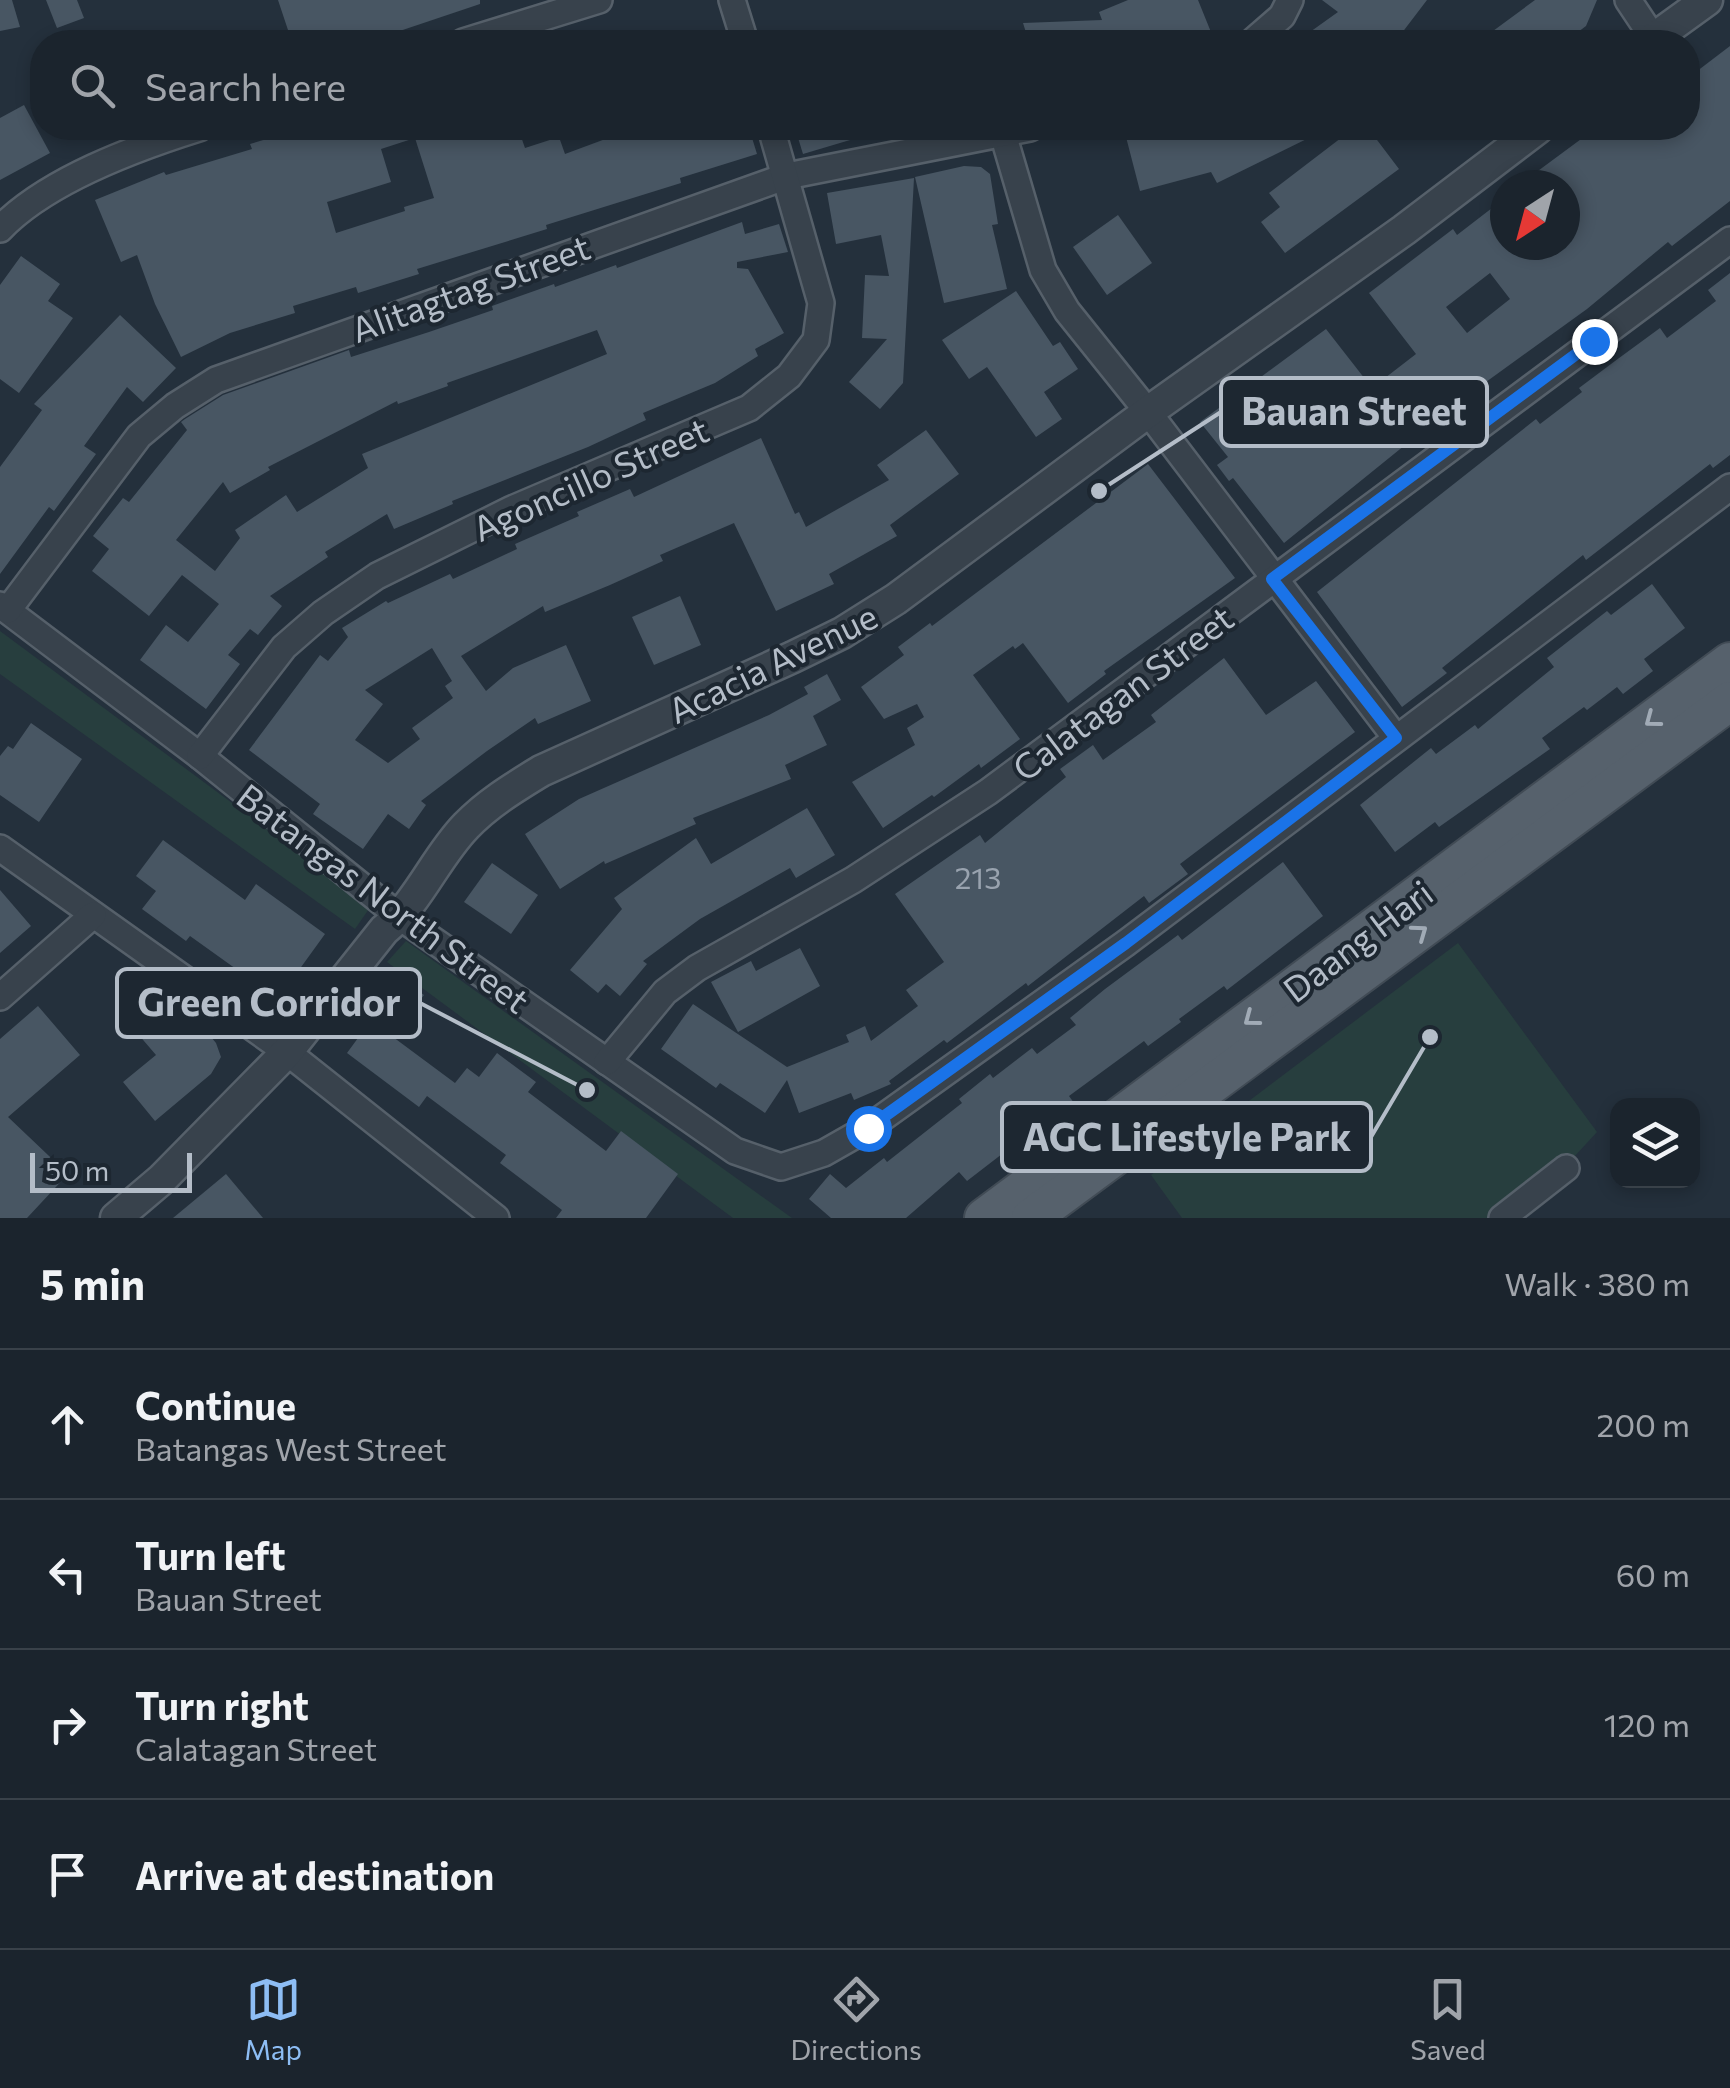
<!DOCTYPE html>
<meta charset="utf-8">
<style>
:root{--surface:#1b242d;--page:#283039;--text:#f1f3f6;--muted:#a0a4aa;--line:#394149;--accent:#8dbdf4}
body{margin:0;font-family:Commissioner,sans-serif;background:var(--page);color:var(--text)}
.controls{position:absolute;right:30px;bottom:30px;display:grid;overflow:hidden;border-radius:20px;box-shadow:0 5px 15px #0003}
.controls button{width:90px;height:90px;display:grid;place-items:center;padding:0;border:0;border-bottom:2px solid var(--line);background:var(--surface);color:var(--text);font:50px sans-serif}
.compass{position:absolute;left:1490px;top:170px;width:90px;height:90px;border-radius:50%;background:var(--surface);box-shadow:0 5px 15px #0003;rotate:216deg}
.scale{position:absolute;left:30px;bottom:25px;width:162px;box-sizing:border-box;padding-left:10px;border:5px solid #b4bdc8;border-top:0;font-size:28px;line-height:35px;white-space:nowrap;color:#b4bdc8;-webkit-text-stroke:8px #1d2731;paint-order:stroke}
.stop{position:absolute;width:30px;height:30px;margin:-22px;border:8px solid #1a73e8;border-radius:50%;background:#fff}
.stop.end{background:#1a73e8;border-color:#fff;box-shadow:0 2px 10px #0008}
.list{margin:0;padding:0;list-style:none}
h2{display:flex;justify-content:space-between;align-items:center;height:130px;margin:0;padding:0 40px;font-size:42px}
h2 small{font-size:32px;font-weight:400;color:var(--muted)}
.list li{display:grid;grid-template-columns:65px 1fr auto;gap:30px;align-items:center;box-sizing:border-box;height:150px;padding:0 40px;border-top:2px solid var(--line)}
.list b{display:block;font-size:38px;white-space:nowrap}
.list p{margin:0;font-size:32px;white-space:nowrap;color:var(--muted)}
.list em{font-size:32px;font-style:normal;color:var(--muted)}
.icon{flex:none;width:55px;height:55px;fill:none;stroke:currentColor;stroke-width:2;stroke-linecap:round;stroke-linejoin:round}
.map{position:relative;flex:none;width:1730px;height:1218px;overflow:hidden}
.search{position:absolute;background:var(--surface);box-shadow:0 5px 15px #0003;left:30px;right:30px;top:30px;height:110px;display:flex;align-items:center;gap:25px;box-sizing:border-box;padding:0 35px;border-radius:40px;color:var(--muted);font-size:38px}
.sheet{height:730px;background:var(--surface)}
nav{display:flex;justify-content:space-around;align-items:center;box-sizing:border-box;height:140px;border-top:2px solid var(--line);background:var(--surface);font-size:28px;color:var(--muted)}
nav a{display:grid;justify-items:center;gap:5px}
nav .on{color:var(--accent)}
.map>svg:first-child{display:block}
</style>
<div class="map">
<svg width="1730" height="1218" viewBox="0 0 1730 1218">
<rect width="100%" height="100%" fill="#24303c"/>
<g fill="#273e3e">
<path d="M 0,631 L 371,906 L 355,929 L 0,674 Z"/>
<path d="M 406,941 L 792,1218 L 733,1218 L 387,962 Z"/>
<path d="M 1458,943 L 1597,1132 L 1550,1183 L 1499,1218 L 1182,1218 L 1151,1175 Z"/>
</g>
<g fill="#485663" fill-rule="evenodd">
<path d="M 0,0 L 12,0 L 20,27 L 0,31 Z"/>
<path d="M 46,0 L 77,0 L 84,18 L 57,28 Z"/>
<path d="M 278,0 L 480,0 L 480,4 L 367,42 L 292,42 Z"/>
<path d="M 1128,0 L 1198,0 L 1215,42 L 1029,42 L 1023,23 L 1102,20 L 1099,12 Z"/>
<path d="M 1322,0 L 1427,0 L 1395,42 L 1296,42 L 1338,12 Z"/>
<path d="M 1535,0 L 1597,0 L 1586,26 L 1574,35 L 1580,42 L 1502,42 L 1493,31 Z"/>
<path d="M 1730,46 L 1730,201 L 1672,246 L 1668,242 L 1587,309 L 1457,403 L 1284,543 L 1233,478 L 1229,481 L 1217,465 L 1228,457 L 1200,422 L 1326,329 L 1372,388 L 1416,354 L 1369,293 L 1453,229 L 1457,235 L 1505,198 L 1505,245 L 1565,245 L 1565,185 L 1519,185 L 1596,128 L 1688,128 L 1688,78 ZM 1490,273 L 1510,299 L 1467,333 L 1446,307 Z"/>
<path d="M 24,105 L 50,153 L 0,180 L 0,118 Z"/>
<path d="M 304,128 L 518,128 L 525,148 L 559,137 L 565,154 L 635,128 L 749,128 L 757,154 L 680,178 L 681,183 L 546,225 L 547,229 L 417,269 L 419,274 L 358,293 L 356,287 L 293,306 L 295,313 L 230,333 L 181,357 L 155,304 L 137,255 L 121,262 L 95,200 L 164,172 L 166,175 L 252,149 L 250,144 ZM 415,138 L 434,198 L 404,207 L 405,211 L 336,233 L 327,202 L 391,182 L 381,149 Z"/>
<path d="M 795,128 L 877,128 L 877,132 L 803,154 Z"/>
<path d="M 1161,128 L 1329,128 L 1217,183 L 1211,172 L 1140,191 L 1126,137 Z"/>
<path d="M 1354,128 L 1368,128 L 1399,169 L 1285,253 L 1261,222 L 1280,207 L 1269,193 Z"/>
<path d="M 964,166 L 981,167 L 990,174 L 998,224 L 992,225 L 1007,289 L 944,303 L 915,177 Z"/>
<path d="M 914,178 L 903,383 L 880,409 L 849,382 L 887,339 L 862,338 L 865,275 L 889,276 L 881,235 L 836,244 L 827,193 Z"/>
<path d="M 1118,215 L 1152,263 L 1107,295 L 1073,247 Z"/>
<path d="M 742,222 L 745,234 L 779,224 L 788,252 L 737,262 L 737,268 L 748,269 L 784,333 L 755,349 L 758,356 L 715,383 L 643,413 L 646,420 L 588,447 L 452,501 L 453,504 L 394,529 L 387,514 L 325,552 L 328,557 L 270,596 L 282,606 L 258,635 L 250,629 L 228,655 L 240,664 L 206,709 L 140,660 L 166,625 L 188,642 L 219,604 L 182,575 L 149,616 L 92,571 L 109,549 L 93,536 L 123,498 L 129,502 L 187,430 L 181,422 L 185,419 L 223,395 L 349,350 L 351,357 L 429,332 L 493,310 L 492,306 L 554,284 L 555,287 L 616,265 L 617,268 ZM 597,330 L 607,354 L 362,454 L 368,468 L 297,512 L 286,495 L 235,530 L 240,538 L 215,571 L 176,540 L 223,482 L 230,493 L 270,470 L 268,467 L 397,401 L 398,404 L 448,386 L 447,383 Z"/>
<path d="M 21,256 L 60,284 L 48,301 L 73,318 L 19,393 L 0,379 L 0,285 Z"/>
<path d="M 1730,273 L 1730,455 L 1713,468 L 1710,464 L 1586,560 L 1583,555 L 1442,668 L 1447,673 L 1402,707 L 1317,592 L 1536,419 L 1540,424 L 1582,392 L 1579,388 L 1615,361 L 1660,328 L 1667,338 L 1716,301 L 1708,290 Z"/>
<path d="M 1016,291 L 1053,346 L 1060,342 L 1078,369 L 1044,392 L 1062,419 L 1036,437 L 987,367 L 969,379 L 942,340 Z"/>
<path d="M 120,315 L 176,368 L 143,402 L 127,387 L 84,446 L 96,454 L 54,511 L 49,507 L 0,574 L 0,467 L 42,410 L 34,404 Z"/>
<path d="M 926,430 L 959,474 L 890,525 L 897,536 L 829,574 L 834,584 L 776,611 L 734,523 L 660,555 L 663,561 L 610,585 L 545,612 L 543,606 L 461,656 L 486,691 L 513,668 L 566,645 L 591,701 L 538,724 L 535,718 L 487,751 L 421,801 L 426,805 L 409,829 L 388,814 L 363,849 L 313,814 L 320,804 L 249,750 L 320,655 L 328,661 L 348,637 L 342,628 L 386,601 L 388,603 L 450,574 L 453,579 L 517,549 L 515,544 L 579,516 L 577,512 L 630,489 L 634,497 L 761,438 L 795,514 L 799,512 L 806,527 L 889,480 L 877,465 ZM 432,648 L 452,681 L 445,686 L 453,698 L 412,728 L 420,739 L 388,763 L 355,740 L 383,704 L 365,690 Z"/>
<path d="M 1148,464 L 1235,578 L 1104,671 L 1106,674 L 1068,703 L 1023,643 L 1015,649 L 1013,646 L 973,675 L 1020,739 L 981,768 L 979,764 L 934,797 L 932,795 L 883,828 L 852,782 L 915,745 L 907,728 L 924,717 L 917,704 L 884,719 L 861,687 L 904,655 L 898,647 L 930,623 L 932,626 Z"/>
<path d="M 1652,584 L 1685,628 L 1644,659 L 1653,671 L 1623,694 L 1617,687 L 1587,710 L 1584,707 L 1542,738 L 1550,749 L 1439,827 L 1435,822 L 1395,852 L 1360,805 L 1431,748 L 1436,754 L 1475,725 L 1478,729 L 1554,667 L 1547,658 L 1607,611 L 1611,615 Z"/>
<path d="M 680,596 L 701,645 L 654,665 L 632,617 Z"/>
<path d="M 1224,658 L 1266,715 L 1316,681 L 1355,732 L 1180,864 L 1188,874 L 1149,903 L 1144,896 L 1028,986 L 1026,983 L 947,1043 L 944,1040 L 889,1081 L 891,1084 L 854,1100 L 851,1093 L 799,1113 L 787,1080 L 765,1113 L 720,1083 L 716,1088 L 661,1049 L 693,1004 L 787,1067 L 849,1042 L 846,1035 L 865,1026 L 871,1041 L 918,1006 L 906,990 L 944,962 L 895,894 L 980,835 L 985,843 L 1066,777 L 1060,769 L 1093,745 L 1103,760 L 1156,722 L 1151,715 Z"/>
<path d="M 827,674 L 841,700 L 813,716 L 827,745 L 785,765 L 791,779 L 693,818 L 696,824 L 605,864 L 604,861 L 560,889 L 525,834 L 579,799 L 769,715 L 808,694 L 804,687 Z"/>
<path d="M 31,723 L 82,759 L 39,822 L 0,795 L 0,756 L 8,746 L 13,749 Z"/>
<path d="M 807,808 L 835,855 L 796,878 L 790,868 L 700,919 L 643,961 L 647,964 L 620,996 L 606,984 L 598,993 L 570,970 L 622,909 L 614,898 L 696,838 L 711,864 Z"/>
<path d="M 163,840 L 245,900 L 256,884 L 325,934 L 278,999 L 190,936 L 186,941 L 142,909 L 156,891 L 136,876 Z"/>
<path d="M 1283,862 L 1323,916 L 1227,990 L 1224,986 L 1179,1019 L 1181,1022 L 1148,1046 L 1144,1041 L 1069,1096 L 1074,1103 L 1005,1157 L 1002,1154 L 967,1181 L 959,1172 L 906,1218 L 831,1218 L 809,1199 L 830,1174 L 846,1188 L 884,1158 L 887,1162 L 962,1103 L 959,1099 L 990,1074 L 993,1078 L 1032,1048 L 1037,1054 L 1076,1025 L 1070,1018 L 1105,989 L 1178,935 L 1182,940 Z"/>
<path d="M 492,863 L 538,895 L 511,934 L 464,902 Z"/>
<path d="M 0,890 L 31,926 L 0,953 Z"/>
<path d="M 800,948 L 820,986 L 738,1032 L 711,982 L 751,961 L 756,971 Z"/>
<path d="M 402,978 L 424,995 L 393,1037 L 455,1083 L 467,1068 L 479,1077 L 497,1053 L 536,1082 L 528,1092 L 606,1151 L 621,1131 L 678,1174 L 646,1218 L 556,1218 L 562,1210 L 500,1163 L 506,1155 L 427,1096 L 419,1107 L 347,1053 Z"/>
<path d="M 180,1000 L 216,1043 L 221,1057 L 211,1074 L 155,1121 L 123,1082 L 156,1055 L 138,1034 Z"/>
<path d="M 38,1006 L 80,1055 L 8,1117 L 68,1174 L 27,1218 L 0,1218 L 0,1039 Z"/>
<path d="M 226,1174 L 263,1218 L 173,1218 Z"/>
</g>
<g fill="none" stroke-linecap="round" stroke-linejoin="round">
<defs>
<g id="minor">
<path d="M 732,0 L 745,42"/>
<path d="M 1628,0 L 1654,39"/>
<path d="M 463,42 L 599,0"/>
<path d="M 1252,42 L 1282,16 L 1290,0"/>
<path d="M 1003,134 L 1043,270 L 1067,311 L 1148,412 L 1396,738"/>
<path d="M 0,229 C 47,180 135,148 199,128"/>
<path d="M 0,605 L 200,756 L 400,917 L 735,1151 L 781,1167 L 824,1153 L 868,1128 L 1126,943 L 1730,487"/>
<path d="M 8,610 L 139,436 L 175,406 L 216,380 L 787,176 L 1030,128"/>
<path d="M 200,756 L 284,647 L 323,613 L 377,576 L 512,509 L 749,408 L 789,376 L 816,340 L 821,303 L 771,128"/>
<path d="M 0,848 L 287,1052 L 496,1218"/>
<path d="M 0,997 L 93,915"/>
<path d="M 607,1062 L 665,992 L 697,968 L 853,880 L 988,792 L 1730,240"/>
<path d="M 1502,1218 L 1566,1168"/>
</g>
<g id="tertiary">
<path d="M 1649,42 L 1707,0"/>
<path d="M 116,1218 L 162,1179 L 287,1052 L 384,930 C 419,902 435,858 466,826 C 488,803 515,787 541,771 L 793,657 L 842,633 L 896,599 L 1148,412 L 1404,230 L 1538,128"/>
</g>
<g id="primary">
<path d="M 984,1218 L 1730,662"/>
<path d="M 1031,1218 L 1730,701"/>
</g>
</defs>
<use href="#minor" stroke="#56606a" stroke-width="30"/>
<use href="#tertiary" stroke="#56606a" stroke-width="35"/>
<use href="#primary" stroke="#414b55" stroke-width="42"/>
<use href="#minor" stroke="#38424c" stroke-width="25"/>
<use href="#tertiary" stroke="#38424c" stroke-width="30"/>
<use href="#primary" stroke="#56616c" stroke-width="38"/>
</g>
<defs><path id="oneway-chevron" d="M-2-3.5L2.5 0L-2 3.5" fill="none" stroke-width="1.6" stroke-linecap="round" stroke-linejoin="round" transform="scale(2.5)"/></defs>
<g stroke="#a1abb6">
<use href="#oneway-chevron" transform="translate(1652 720) rotate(143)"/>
<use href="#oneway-chevron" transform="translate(1420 932) rotate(-36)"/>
<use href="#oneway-chevron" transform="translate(1251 1019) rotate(143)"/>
</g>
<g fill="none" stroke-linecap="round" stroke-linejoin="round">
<path stroke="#1a73e8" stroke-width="12" d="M 868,1128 L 1126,943 L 1396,738 L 1272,579 L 1594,341"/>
</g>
<g text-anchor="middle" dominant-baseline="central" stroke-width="8" stroke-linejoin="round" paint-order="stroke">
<g font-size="30" fill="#99a3af">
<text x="978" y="876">213</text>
</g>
<g font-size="35" fill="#b4bdc8" stroke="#1d2731">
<text transform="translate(470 287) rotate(-20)">Alitagtag Street</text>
<text transform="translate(590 478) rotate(-24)">Agoncillo Street</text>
<text transform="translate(772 662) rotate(-26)">Acacia Avenue</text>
<text transform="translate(1122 692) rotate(-37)">Calatagan Street</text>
<text transform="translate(384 897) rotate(37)">Batangas North Street</text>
<text transform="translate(1357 940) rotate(-37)">Daang Hari</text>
</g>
</g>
<path fill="none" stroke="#b4bdc8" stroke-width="4" d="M1099 491L1221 412M587 1090L420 1003M1430 1037L1371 1137"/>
<g fill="#b4bdc8" stroke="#1d2731" stroke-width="4">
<circle cx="1099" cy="491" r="10"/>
<circle cx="587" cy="1090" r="10"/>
<circle cx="1430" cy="1037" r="10"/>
</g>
<g fill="#1d2731" stroke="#b4bdc8" stroke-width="4">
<rect x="1221" y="378" width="266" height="68" rx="10"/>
<rect x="117" y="969" width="303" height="68" rx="10"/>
<rect x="1002" y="1103" width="369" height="68" rx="10"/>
</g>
<g font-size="38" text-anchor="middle" font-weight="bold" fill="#b4bdc8">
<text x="1354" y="425">Bauan Street</text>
<text x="269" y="1016">Green Corridor</text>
<text x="1187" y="1151">AGC Lifestyle Park</text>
</g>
</svg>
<div class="controls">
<button><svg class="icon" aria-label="layers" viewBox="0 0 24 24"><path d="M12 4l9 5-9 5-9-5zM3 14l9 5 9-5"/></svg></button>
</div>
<svg class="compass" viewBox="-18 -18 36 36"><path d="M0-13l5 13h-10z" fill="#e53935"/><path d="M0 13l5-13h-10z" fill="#a0a4aa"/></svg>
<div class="scale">50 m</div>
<div class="stop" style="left:868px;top:1128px"></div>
<div class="stop end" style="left:1594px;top:341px"></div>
<div class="search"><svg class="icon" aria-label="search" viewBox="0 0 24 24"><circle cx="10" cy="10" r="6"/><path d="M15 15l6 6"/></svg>Search here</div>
</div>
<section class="sheet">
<h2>5 min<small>Walk · 380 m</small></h2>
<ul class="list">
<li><svg class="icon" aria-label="ahead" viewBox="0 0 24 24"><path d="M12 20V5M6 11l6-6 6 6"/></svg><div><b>Continue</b><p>Batangas West Street</p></div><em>200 m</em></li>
<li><svg class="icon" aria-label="left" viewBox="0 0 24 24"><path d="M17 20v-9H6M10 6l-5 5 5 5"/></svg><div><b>Turn left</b><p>Bauan Street</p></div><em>60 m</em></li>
<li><svg class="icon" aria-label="right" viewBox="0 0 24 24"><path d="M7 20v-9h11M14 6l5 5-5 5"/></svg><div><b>Turn right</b><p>Calatagan Street</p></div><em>120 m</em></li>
<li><svg class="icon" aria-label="arrive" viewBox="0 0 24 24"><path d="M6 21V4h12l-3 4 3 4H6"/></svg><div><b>Arrive at destination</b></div></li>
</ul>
</section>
<nav>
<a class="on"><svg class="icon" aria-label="map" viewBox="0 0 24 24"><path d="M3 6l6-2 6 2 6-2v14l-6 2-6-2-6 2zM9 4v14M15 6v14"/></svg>Map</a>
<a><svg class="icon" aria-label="directions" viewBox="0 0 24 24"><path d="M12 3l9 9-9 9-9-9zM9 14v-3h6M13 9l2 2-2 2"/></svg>Directions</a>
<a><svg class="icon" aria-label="saved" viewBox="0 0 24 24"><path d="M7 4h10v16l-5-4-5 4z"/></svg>Saved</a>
</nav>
